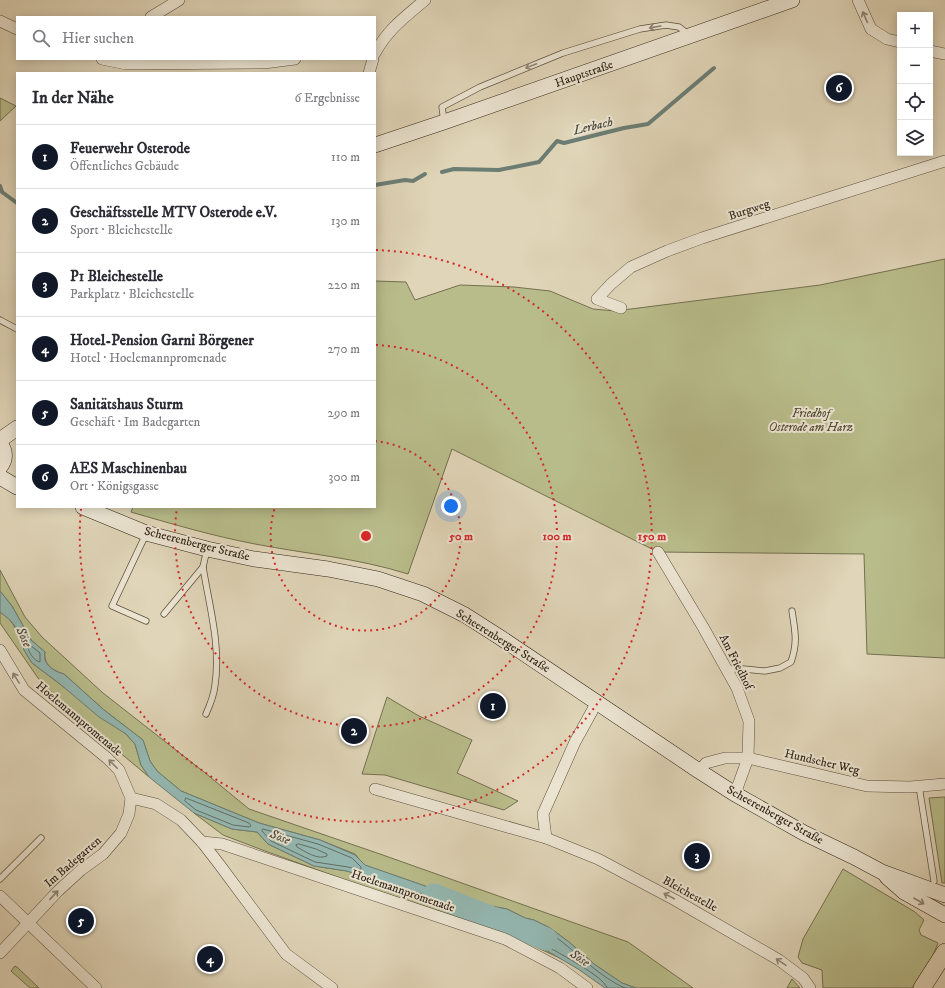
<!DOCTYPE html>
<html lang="de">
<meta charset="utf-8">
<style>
:root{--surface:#fff;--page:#f7f7f7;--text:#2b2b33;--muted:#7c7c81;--line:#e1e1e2;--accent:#111827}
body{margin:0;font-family:"IM FELL DW Pica",serif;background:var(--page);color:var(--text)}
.controls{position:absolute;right:12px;top:12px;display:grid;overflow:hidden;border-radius:0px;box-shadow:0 2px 10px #0003}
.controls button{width:36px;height:36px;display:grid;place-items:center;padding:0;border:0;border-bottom:1px solid var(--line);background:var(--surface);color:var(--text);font:20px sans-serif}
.you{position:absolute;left:451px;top:506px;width:14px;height:14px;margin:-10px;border:3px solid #fff;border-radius:50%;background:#1a73e8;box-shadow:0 0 0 6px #1a73e833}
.badge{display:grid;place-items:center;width:26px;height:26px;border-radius:50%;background:var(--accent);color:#fff;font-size:13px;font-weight:700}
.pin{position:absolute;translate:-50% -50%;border:2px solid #fff;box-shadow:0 1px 4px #0006}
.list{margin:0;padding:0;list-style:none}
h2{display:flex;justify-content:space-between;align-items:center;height:52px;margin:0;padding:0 16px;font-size:17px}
h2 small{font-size:13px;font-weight:400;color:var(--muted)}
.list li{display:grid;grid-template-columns:26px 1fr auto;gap:12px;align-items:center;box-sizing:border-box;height:64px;padding:0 16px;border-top:1px solid var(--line)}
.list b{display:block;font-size:15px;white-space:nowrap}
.list p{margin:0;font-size:13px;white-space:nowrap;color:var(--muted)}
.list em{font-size:13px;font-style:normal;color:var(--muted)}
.icon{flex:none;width:22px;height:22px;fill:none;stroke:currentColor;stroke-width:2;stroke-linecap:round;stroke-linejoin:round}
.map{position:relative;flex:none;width:945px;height:988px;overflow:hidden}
.search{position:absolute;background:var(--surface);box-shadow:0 2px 10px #0003;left:16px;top:16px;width:360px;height:44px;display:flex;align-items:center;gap:10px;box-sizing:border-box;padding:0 14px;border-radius:0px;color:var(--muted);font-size:15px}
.panel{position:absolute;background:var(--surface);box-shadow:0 2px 10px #0003;left:16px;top:72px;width:360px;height:436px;border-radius:0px}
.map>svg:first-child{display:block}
</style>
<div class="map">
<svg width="945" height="988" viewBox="0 0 945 988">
<rect width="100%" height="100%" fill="#e0d5b8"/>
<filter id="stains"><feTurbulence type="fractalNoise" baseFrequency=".005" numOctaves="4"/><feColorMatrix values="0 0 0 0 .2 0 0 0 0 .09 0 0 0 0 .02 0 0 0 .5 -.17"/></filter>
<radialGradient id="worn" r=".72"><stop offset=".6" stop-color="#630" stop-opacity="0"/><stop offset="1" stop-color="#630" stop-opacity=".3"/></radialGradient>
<g fill="#b8bc8a" stroke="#747050">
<path d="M 0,98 L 16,106 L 0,121 Z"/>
<path d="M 945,259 L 945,658 L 867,654 L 864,554 L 658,552 L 452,449 L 408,574 C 357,558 307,554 255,544 C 213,536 172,524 131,512 L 133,507 L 375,507 L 375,281 L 406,282 L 415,300 L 460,285 L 514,287 L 550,291 L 593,309 L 615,311 L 820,285 Z"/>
<path d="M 0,570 L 25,617 L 42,637 L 103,693 L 204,772 L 249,809 L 380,854 L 628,942 L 693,988 L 636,988 L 622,983 L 594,964 L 569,942 L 550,928 L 534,920 L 525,918 L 507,909 L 474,903 L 364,865 L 355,854 L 320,840 L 259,823 L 181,791 L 157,771 L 150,761 L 143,740 L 104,710 L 64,674 C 53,671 43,664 45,652 L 31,640 L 12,606 L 0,591 Z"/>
<path d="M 0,612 C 15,620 18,635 24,649 C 26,654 29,658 32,663 L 126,734 L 135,744 L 141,765 L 149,777 L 69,710 L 38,678 L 0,623 Z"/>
<path d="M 387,697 L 419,716 L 472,740 L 457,773 L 518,801 L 504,810 L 385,775 L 362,774 Z"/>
<path d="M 945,797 L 945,883 L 942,883 L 929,798 Z"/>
<path d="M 194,813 L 232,829 L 257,832 L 268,844 L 314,866 L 347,871 L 388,885 L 427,895 L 458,905 L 472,908 L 481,914 L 518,927 L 527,939 L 562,959 L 505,933 L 482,925 L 365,887 L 265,851 L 223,835 Z"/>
<path d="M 843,869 L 915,912 L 924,920 L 919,930 L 921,935 L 938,943 L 933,955 L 912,988 L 823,988 L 822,970 L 802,963 L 798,957 L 803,939 Z"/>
<path d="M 15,966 L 17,967 L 39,988 L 30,988 L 11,971 Z"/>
<path d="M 792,979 L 800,988 L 787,988 Z"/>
</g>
<path fill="#94b8b2" stroke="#6c7d74" d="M 0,591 L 12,606 L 31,640 L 45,652 C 42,664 53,671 64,674 L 104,710 L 143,740 L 150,761 L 157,771 L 181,791 L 259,823 L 320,840 L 355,855 L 365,865 L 474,903 L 507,909 L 525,918 L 534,920 L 550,928 L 569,942 L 594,964 L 622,983 L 636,988 L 605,988 L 578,969 L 527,939 L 518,927 L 481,914 L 472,908 L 458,905 L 427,895 L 388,885 L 347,871 L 314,866 L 268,844 L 257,832 L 232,829 L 194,813 L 149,777 L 141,765 L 135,744 L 126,734 L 99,717 L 60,684 L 32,663 L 24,650 L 18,630 L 10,620 L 0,612 Z"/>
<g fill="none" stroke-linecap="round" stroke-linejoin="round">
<g stroke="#626e64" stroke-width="1">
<path d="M 28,645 L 30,645 L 40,653 L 40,662 C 34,661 27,651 28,645 Z"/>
<path d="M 186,798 L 249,823 L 251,826 L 249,827 L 233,825 L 196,810 L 185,801 Z"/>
<path d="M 263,829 L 318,844 L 352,858 L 361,867 L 361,869 L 359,870 L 348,867 L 315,862 L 271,841 L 262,831 Z"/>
<path d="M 299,844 L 316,849 L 327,854 L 327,856 C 317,860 306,852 297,847 L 296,845 Z"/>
<path d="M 499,912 L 506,913 L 515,918 L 516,920 L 514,921 L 498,915 L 497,913 Z"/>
<path d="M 607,988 C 605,975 543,946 531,936 C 527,933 524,928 521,924 L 521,922 C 541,919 575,954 591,966 C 601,974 613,983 625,988"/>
</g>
<g stroke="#6c7d74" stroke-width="4">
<path d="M 442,172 L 454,169 L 499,170 L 539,162 L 557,141 L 564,143 L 624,128 L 648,124 L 714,68"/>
<path d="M 375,185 L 405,180 L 413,181 L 425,174"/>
<path d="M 0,186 L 2,192 L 17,203"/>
</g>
<path stroke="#94b8b2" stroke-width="23" d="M 434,895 L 546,939"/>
<defs>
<g id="lane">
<path d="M 444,121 L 442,107 L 480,87 L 563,53 L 640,29 L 666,25 L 679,27 L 688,34"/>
<path d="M 0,320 L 17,329"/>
<path d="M 146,534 L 112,606 L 146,621"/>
<path d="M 203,567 C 209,605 221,645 215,685 C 214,695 210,705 206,714"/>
<path d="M 164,614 L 203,567 L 207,549"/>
<path d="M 727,669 L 744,669 L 765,671 L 780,668 L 791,662 C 798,642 795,631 792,611"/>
<path d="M 919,786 L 934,881"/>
<path d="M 0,879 L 41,838"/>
</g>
<g id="street">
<path d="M 858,0 L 871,29 L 887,39 L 900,42"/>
<path d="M 151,17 L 179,0"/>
<path d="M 0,21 L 17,29"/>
<path d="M 930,51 L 945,54"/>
<path d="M 375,53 C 388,29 405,17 425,0"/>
<path d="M 102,59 L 126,64 L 264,63 L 295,59"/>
<path d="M 369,73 L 373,59"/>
<path d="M 621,308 L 597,299 L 611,284 L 631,267 L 667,251 L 702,238 L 945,161"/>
<path d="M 658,552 L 703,627 L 737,688 L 749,721 L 748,758 L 735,794"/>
<path d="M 0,650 L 24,690 L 107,758 L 119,770 L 131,798 L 129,814 L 121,833 L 103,854 L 81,870 L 58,891 L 0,953"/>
<path d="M 699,771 L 706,763 L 725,758 L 748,758 L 867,786 L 910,787 L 945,784"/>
<path d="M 375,789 L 546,838 L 598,859 L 675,900 L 779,960 L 803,978 L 810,988"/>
<path d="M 131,798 L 156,804 L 181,820 L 202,842 L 219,864 L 286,954 L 332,988"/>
<path d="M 546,838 L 543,814 L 575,742 L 597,702"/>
<path d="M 202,842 L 222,844 L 505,939 L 560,968 L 587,988"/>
<path d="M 0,896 L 96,988"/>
</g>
<g id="secondary">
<path d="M 375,145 L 444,122 L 792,0"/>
<path d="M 0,440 L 17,428"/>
<path d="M 0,444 C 6,451 6,460 0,467"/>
<path d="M 0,477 L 17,487"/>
<path d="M 83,507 L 146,533 L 207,549 L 254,559 L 328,569 L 378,579 L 423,594 L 465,615 L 501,638 L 699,771 L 735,794 L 804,833 L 854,857 L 882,872 L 945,895"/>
<path d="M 887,877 L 904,892 L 945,915"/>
</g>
<path id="primary" d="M 922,988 L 945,952"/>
</defs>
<use href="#lane" stroke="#5d503f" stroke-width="7"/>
<use href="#street" stroke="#5d503f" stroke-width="12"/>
<use href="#secondary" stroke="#312417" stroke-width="16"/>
<use href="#primary" stroke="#312417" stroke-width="18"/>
<use href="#lane" stroke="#ebe4d1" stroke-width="5.5"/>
<use href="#street" stroke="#ebe4d1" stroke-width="11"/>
<use href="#secondary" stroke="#ebe4d1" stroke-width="15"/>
<use href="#primary" stroke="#e0d5b8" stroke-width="17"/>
</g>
<defs><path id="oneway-shaft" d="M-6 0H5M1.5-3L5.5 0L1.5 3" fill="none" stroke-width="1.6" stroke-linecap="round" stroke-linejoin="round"/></defs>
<g stroke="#8e8474">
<use href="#oneway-shaft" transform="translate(865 17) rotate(-113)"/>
<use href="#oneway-shaft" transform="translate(655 27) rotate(170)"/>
<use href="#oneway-shaft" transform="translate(531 66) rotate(158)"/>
<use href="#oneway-shaft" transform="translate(16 678) rotate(-122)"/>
<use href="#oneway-shaft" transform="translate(113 764) rotate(-135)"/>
<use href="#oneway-shaft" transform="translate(54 895) rotate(-47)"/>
<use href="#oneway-shaft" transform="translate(669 896) rotate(-152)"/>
<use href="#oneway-shaft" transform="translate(919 901) rotate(30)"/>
<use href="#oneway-shaft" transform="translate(781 962) rotate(-146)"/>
</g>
<g fill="none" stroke="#d62828" stroke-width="2" stroke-dasharray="2 4">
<path d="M375 441A95 95 0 1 1 275 507"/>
<path d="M376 345A191 191 0 1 1 177 508"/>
<path d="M376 250A286 286 0 1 1 81 509"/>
</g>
<g text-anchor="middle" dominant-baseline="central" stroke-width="4" stroke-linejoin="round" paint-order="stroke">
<g font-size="12" fill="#312417" stroke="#ebe4d1">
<text transform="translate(584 74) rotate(-19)">Hauptstraße</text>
<text transform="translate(749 210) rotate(-18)">Burgweg</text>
<text transform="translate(197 544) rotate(14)">Scheerenberger Straße</text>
<text transform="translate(503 641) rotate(32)">Scheerenberger Straße</text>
<text transform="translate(736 662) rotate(63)">Am Friedhof</text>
<text transform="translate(79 719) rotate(40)">Hoelemannpromenade</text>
<text transform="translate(822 762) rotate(13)">Hundscher Weg</text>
<text transform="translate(775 815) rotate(29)">Scheerenberger Straße</text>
<text transform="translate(73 862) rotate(-41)">Im Badegarten</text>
<text transform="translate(403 891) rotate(19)">Hoelemannpromenade</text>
<text transform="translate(690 894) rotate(29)">Bleichestelle</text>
</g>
<g font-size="12" font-style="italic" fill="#534a34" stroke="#ebe4d1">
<text x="811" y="413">Friedhof<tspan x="811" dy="14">Osterode am Harz</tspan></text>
</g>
<g font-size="13" font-style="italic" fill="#4a493e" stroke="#ebe4d1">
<text transform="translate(593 126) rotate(-13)">Lerbach</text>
<text transform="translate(24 637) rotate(65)">Söse</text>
<text transform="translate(280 837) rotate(21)">Söse</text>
<text transform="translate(580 958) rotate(34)">Söse</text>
</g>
</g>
<circle cx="366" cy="536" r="6" fill="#d62828" stroke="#ebe4d1" stroke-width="2"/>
<g font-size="12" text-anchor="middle" font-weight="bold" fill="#d62828" stroke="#ebe4d1" stroke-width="4" stroke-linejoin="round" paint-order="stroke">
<text x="461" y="540">50 m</text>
<text x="557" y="540">100 m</text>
<text x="652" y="540">150 m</text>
</g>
<rect width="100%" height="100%" filter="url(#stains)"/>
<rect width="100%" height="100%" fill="url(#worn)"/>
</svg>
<div class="controls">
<button>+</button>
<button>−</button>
<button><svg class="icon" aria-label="locate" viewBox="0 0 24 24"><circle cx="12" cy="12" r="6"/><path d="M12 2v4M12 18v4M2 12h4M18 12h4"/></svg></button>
<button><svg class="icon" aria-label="layers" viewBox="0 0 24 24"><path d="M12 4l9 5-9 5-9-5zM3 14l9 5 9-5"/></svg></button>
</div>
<div class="you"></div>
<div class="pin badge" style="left:493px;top:706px">1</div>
<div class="pin badge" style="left:354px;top:731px">2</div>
<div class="pin badge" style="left:697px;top:856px">3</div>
<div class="pin badge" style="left:210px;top:959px">4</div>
<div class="pin badge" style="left:81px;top:921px">5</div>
<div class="pin badge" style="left:839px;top:88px">6</div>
<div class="search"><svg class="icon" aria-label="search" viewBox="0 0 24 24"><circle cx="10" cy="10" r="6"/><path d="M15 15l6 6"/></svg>Hier suchen</div>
<section class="panel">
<h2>In der Nähe<small>6 Ergebnisse</small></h2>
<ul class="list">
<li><span class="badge">1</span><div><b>Feuerwehr Osterode</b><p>Öffentliches Gebäude</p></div><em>110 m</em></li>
<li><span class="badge">2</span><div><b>Geschäftsstelle MTV Osterode e.V.</b><p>Sport · Bleichestelle</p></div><em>130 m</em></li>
<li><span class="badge">3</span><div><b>P1 Bleichestelle</b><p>Parkplatz · Bleichestelle</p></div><em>220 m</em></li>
<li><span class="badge">4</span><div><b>Hotel-Pension Garni Börgener</b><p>Hotel · Hoelemannpromenade</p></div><em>270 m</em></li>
<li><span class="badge">5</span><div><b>Sanitätshaus Sturm</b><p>Geschäft · Im Badegarten</p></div><em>290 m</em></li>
<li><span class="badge">6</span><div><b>AES Maschinenbau</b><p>Ort · Königsgasse</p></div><em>300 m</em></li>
</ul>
</section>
</div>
